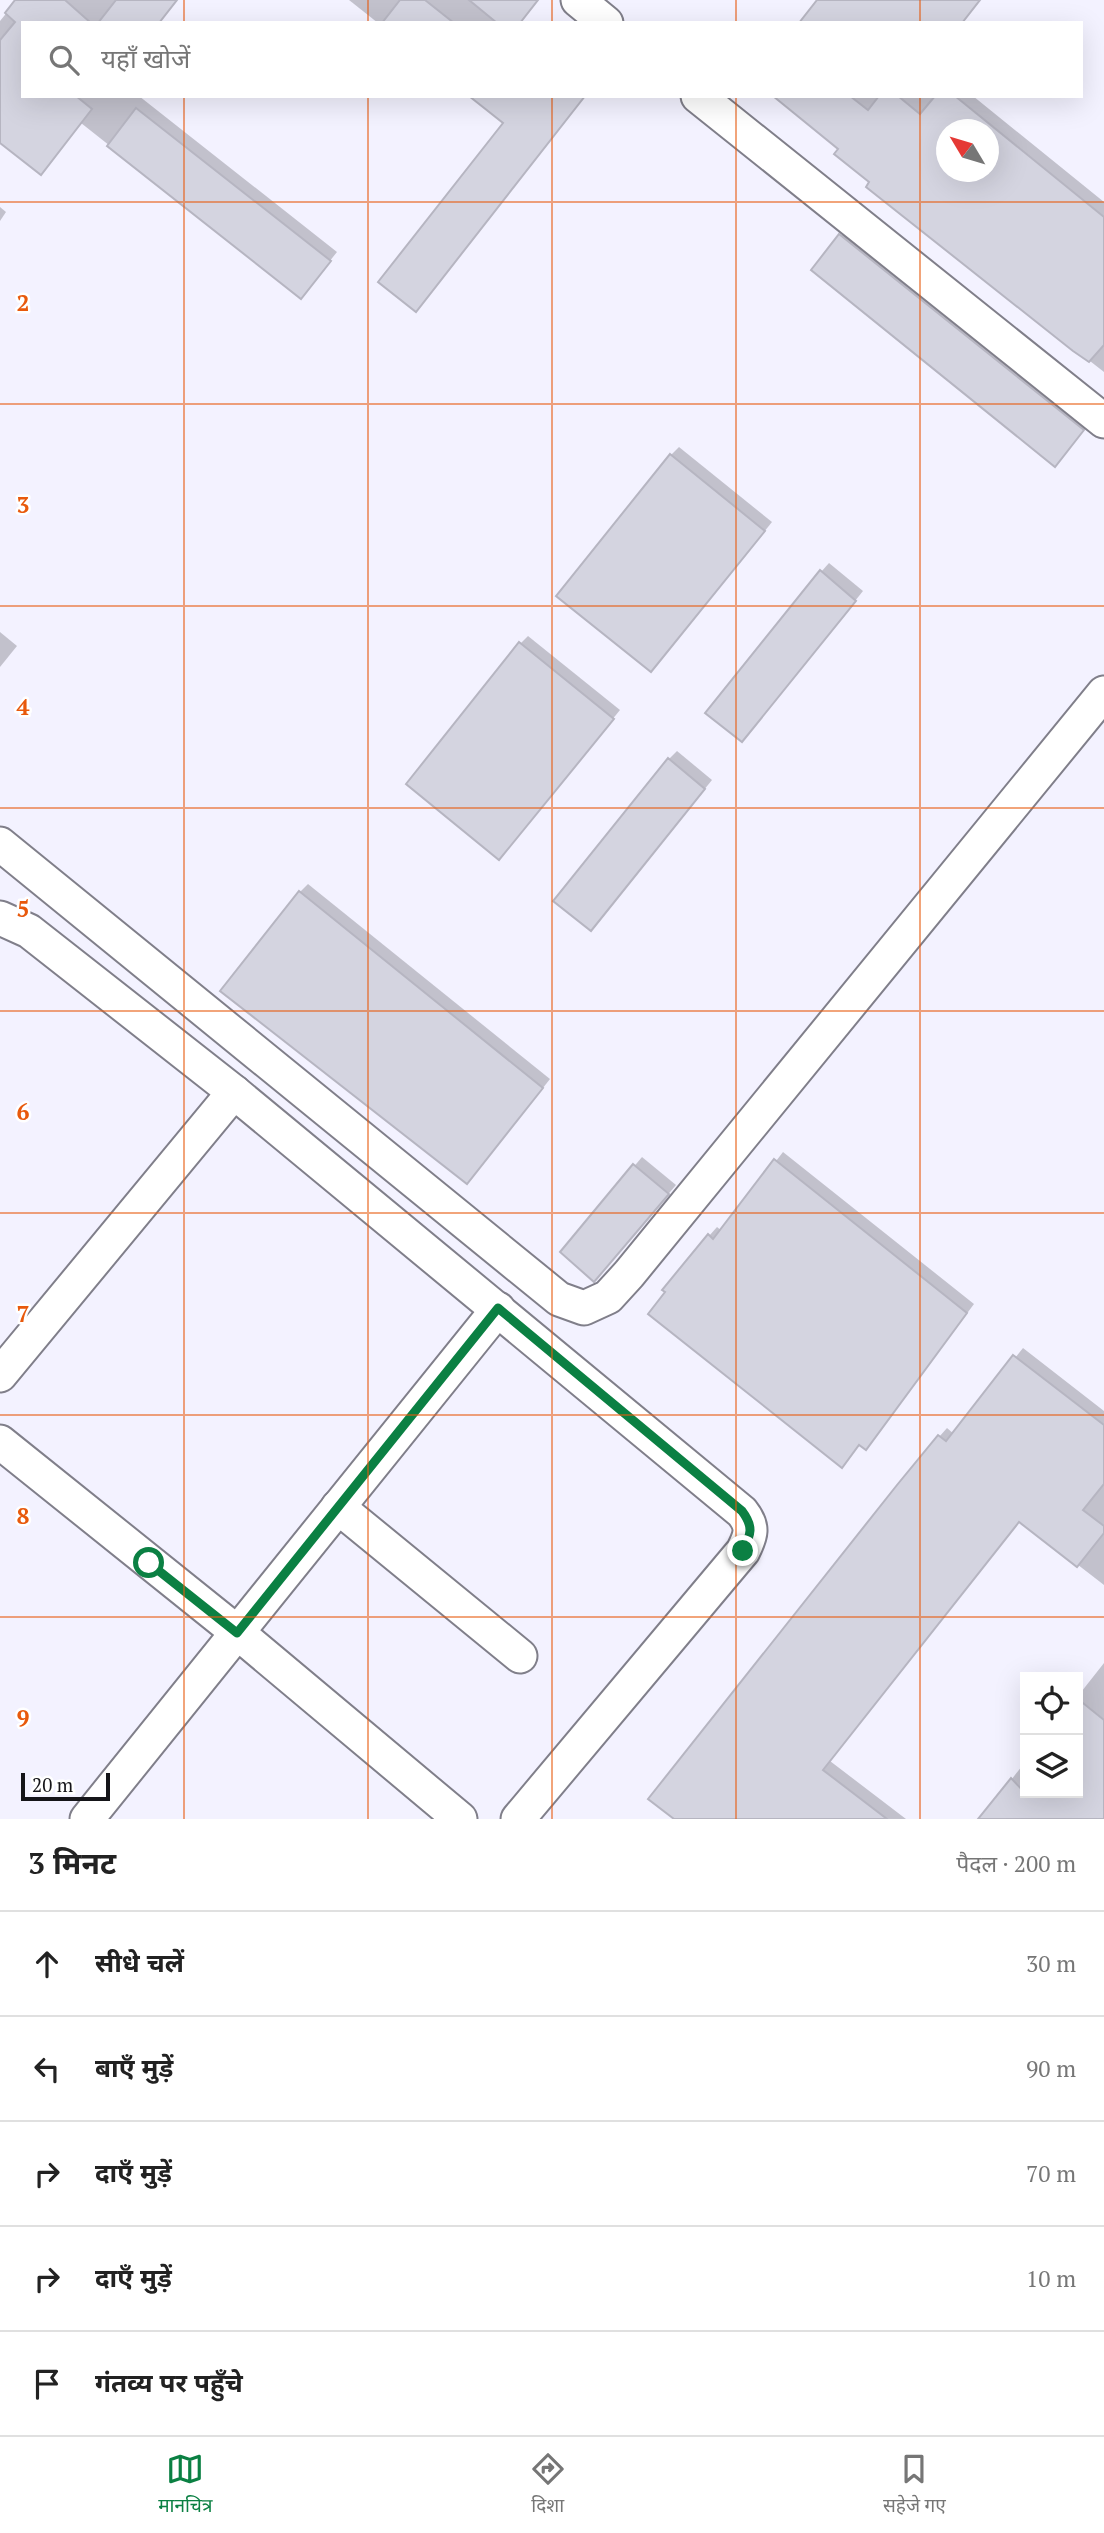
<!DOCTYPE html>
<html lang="hi">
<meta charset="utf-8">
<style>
:root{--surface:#fff;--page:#f2f2f2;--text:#222;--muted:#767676;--line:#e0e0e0;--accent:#0b8043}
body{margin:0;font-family:"PT Serif","Noto Sans Devanagari",serif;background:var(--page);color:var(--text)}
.controls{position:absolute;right:21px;bottom:21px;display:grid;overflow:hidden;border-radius:0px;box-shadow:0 7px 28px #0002}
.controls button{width:63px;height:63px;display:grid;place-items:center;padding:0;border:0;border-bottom:2px solid var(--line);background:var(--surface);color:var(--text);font:35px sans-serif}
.compass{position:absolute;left:936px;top:119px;width:63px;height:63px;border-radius:50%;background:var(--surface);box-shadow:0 7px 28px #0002;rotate:308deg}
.scale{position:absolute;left:21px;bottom:18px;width:89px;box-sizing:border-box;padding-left:7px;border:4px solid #151519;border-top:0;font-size:19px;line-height:24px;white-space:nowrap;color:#151519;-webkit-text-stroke:5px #fff;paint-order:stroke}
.stop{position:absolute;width:21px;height:21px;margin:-16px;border:5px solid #0b8043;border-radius:50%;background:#fff}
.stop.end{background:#0b8043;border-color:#fff;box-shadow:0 2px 7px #0008}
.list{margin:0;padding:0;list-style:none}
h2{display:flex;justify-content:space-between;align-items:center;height:91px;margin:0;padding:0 28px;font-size:30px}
h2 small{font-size:23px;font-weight:400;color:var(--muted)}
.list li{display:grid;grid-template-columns:46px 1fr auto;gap:21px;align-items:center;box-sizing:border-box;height:105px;padding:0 28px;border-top:2px solid var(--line)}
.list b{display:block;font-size:26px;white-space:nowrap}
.list em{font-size:23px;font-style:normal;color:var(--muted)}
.icon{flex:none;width:38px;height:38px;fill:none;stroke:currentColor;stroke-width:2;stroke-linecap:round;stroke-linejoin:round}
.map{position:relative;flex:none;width:1104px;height:1819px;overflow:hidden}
.search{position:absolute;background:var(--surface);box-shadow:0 7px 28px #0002;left:21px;right:21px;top:21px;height:77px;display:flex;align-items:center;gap:18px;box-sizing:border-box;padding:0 24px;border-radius:0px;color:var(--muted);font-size:26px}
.sheet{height:616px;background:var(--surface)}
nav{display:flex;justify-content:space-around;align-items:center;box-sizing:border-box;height:98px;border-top:2px solid var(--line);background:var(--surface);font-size:19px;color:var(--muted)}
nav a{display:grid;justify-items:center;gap:4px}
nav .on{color:var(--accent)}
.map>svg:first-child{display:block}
</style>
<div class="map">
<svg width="1104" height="1819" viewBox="0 0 1104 1819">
<rect width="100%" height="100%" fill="#f3f2ff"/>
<g fill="#0003" fill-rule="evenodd">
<path d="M 17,0 L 177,0 L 159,23 L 23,23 L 23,96 L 139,96 L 337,252 L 301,297 L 81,123 L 0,140 L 0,21 Z"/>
<path d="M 349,0 L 538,0 L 520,23 L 378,23 Z"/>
<path d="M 776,96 L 973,96 L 1104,202 L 1104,372 L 881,198 L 872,182 L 841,148 ZM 946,130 L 988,130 L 988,172 L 946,172 Z"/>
<path d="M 0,207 L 6,212 L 0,221 Z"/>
<path d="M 849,227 L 1091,421 L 1063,456 L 813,270 Z"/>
<path d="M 679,447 L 772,522 L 659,662 L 671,455 Z"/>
<path d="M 829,563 L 863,591 L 750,732 L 821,572 Z"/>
<path d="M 0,632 L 17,646 L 0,667 Z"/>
<path d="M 528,636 L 620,710 L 499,858 L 520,644 Z"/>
<path d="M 677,751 L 712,780 L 591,929 L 669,759 Z"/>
<path d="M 308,884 L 550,1079 L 475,1174 L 300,892 Z"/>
<path d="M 783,1152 L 974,1304 L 873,1440 L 865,1448 L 860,1444 L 850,1457 L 709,1236 L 717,1227 L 722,1231 Z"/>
<path d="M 642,1157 L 676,1185 L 602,1272 L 562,1252 Z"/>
<path d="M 1023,1348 L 1104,1411 L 1104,1585 L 1020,1520 L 830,1761 L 906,1819 L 677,1819 L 939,1437 L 947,1428 L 954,1434 Z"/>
<path d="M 1104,1663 L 1104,1819 L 981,1819 L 1025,1762 L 1025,1793 L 1078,1793 L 1078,1696 Z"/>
</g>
<g fill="#d4d4e0" stroke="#b6b5c1" stroke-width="2" fill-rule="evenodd">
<path d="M 15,0 L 65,0 L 91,23 L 23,23 L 23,96 L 76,96 L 92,109 L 41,175 L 0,143 L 0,40 L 15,22 L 5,13 Z"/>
<path d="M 116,0 L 177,0 L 159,23 L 98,23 Z"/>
<path d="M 400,0 L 425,0 L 454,23 L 382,23 Z"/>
<path d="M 469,0 L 538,0 L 520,23 L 497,23 Z"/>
<path d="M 817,0 L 980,0 L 962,23 L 799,23 Z"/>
<path d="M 469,96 L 585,96 L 416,312 L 378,282 L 503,123 Z"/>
<path d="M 773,96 L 850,96 L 868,110 L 879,96 L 898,96 L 920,114 L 935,96 L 955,96 L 1104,217 L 1104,345 L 1089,362 L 1073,351 L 866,187 L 869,182 L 834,154 L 838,149 ZM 947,130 L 989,130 L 989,172 L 947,172 Z"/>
<path d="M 136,108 L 331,261 L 301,299 L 107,146 Z"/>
<path d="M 839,234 L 1084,430 L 1055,467 L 811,270 Z"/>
<path d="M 670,454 L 765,531 L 651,672 L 556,596 Z"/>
<path d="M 820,570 L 856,601 L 742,742 L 705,713 Z"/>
<path d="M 519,642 L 614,719 L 499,860 L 406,784 Z"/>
<path d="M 668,758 L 705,789 L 591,931 L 553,901 Z"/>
<path d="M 299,891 L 543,1088 L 467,1184 L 220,991 Z"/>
<path d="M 774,1159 L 967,1313 L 866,1450 L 859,1445 L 842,1468 L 648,1314 L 665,1292 L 662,1290 L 708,1234 L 713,1239 Z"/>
<path d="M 633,1164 L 669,1194 L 594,1282 L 560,1252 Z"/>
<path d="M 1013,1355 L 1104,1425 L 1104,1484 L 1083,1510 L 1104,1526 L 1104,1533 L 1077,1567 L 1019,1522 L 823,1770 L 887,1819 L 674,1819 L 648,1799 L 897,1485 L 938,1435 L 946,1441 Z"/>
<path d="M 1078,1699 L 1104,1720 L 1104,1819 L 978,1819 L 1011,1778 L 1025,1793 L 1078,1793 Z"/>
</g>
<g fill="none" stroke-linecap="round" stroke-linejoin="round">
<defs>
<g id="minor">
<path d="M 578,0 L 606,23"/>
<path d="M 698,96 L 1104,421"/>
<path d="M 0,844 L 559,1299 L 584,1308 L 608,1297 L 629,1274 L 1104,693"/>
<path d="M 0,918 L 29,931 L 234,1092 L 742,1512 C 754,1527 751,1535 743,1551 L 518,1819"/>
<path d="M 0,1375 L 234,1092"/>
<path d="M 0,1442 L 238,1633 L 460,1819"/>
<path d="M 338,1507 L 520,1656"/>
<path d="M 87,1819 L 498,1309"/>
</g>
</defs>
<use href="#minor" stroke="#807f8a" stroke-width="37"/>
<use href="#minor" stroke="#fff" stroke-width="33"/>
</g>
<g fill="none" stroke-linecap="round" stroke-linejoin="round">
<path stroke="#0b8043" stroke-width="9" d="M 149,1563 L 237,1633 L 498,1308 L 742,1511 C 754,1527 751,1534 743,1551"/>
</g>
<path fill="none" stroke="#e8590c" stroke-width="2" stroke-opacity="0.55" d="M 184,0 L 184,23M 368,0 L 368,23M 552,0 L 552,23M 736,0 L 736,23M 920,0 L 920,23M 184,96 L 184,1819M 368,96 L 368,1819M 552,96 L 552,1819M 736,96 L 736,1819M 920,96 L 920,1819M 0,202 L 1104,202M 0,404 L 1104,404M 0,606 L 1104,606M 0,808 L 1104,808M 0,1011 L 1104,1011M 0,1213 L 1104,1213M 0,1415 L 1104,1415M 0,1617 L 1104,1617"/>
<g font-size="23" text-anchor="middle" font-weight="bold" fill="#e8590c" stroke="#fff" stroke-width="5" stroke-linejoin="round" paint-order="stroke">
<text x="23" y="311">2</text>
<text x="23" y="513">3</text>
<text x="23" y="715">4</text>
<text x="23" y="917">5</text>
<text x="23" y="1120">6</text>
<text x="23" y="1322">7</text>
<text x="23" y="1524">8</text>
<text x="23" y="1726">9</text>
</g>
</svg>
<div class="controls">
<button><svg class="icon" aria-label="locate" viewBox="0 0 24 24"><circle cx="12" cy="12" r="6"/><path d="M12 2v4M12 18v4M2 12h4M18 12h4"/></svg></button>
<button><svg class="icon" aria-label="layers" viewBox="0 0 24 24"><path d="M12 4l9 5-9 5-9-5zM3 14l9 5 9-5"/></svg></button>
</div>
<svg class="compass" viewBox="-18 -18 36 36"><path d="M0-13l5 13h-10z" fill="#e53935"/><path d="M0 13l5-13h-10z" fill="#767676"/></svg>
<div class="scale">20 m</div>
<div class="stop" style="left:149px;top:1563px"></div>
<div class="stop end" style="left:743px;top:1551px"></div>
<div class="search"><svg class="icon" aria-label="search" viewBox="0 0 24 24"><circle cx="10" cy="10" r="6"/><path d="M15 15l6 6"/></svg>यहाँ खोजें</div>
</div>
<section class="sheet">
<h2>3 मिनट<small>पैदल · 200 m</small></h2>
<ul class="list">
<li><svg class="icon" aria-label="ahead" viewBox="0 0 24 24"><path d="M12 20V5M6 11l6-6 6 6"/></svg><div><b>सीधे चलें</b></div><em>30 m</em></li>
<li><svg class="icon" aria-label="left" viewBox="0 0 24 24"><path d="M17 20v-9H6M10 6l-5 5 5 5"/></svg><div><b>बाएँ मुड़ें</b></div><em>90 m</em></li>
<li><svg class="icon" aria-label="right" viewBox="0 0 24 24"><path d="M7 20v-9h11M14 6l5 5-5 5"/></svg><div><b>दाएँ मुड़ें</b></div><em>70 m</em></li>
<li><svg class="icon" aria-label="right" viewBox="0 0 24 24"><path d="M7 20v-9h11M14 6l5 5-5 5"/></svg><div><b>दाएँ मुड़ें</b></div><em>10 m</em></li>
<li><svg class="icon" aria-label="arrive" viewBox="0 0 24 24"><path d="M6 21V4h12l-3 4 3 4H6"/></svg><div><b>गंतव्य पर पहुँचे</b></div></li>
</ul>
</section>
<nav>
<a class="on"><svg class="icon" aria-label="map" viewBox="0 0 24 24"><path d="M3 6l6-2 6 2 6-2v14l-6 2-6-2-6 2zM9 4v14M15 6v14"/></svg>मानचित्र</a>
<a><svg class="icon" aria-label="directions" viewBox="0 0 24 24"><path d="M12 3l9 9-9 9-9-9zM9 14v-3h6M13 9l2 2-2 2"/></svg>दिशा</a>
<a><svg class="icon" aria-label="saved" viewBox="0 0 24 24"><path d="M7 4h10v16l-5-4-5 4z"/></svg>सहेजे गए</a>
</nav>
